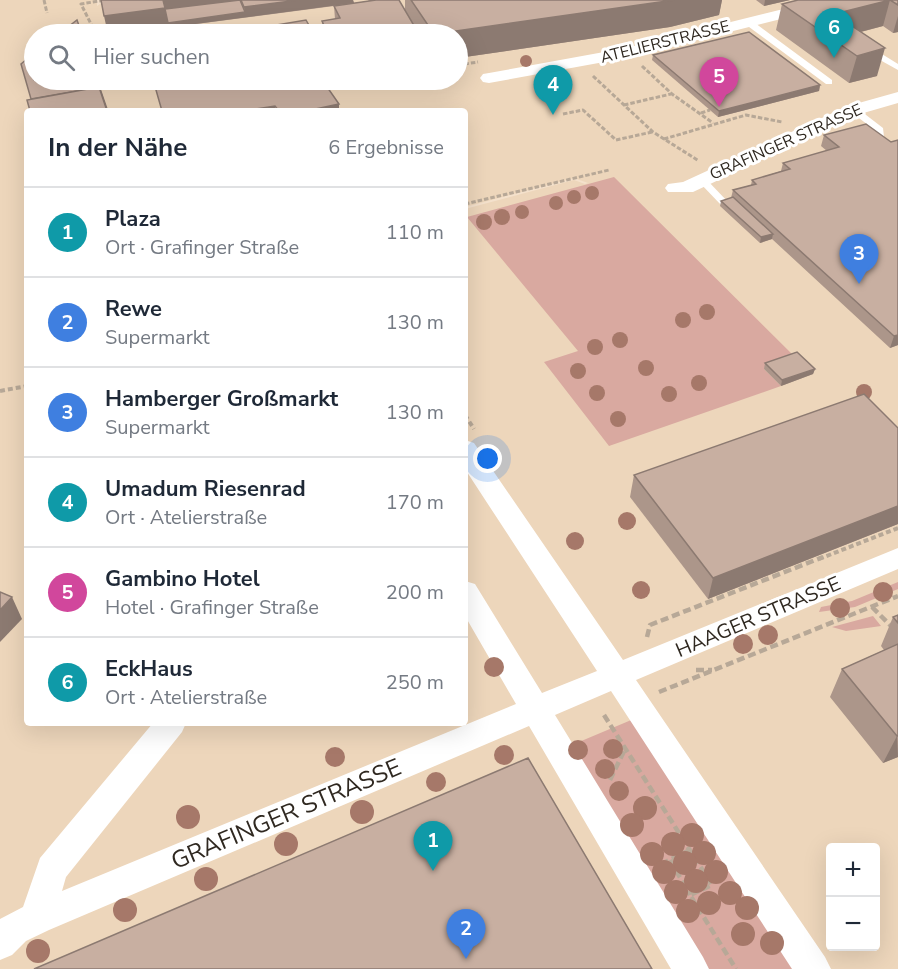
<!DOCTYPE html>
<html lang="de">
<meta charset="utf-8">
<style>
:root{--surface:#fff;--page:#f2f2f3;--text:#1f2937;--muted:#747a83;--line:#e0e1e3;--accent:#9e3699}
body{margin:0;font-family:"Nunito Sans",sans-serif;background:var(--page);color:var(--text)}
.controls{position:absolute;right:18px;bottom:18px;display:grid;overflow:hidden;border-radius:6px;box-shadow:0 6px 24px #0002}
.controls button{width:54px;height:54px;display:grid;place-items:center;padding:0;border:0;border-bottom:2px solid var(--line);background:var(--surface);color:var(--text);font:30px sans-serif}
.you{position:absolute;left:488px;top:459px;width:21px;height:21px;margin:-15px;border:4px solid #fff;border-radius:50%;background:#1a73e8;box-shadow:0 0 0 9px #1a73e833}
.badge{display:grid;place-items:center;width:39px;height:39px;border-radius:50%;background:var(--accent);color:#fff;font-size:20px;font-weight:700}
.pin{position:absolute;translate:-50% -50px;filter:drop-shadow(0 2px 3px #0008)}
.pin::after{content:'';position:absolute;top:32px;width:21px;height:18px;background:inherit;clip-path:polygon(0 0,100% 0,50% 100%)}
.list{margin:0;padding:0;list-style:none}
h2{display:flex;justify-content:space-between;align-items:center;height:78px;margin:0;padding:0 24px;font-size:26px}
h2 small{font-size:20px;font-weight:400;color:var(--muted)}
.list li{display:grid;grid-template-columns:39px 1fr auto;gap:18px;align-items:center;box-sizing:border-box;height:90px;padding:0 24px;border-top:2px solid var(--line)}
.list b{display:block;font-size:22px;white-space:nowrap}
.list p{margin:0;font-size:20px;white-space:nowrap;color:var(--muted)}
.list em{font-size:20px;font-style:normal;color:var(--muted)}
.icon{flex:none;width:33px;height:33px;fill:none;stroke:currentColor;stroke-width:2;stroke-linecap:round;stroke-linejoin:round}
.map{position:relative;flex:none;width:898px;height:969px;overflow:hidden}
.search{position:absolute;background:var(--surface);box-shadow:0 6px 24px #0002;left:24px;top:24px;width:444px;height:66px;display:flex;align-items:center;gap:15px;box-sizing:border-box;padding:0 21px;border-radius:33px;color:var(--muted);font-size:22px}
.panel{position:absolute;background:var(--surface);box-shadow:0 6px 24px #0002;left:24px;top:108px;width:444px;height:618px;border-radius:6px}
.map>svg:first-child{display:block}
</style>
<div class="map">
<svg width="898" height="969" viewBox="0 0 898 969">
<rect width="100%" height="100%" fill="#f4e1cc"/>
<path fill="#edd6bb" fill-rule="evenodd" d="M 0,0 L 97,0 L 97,6 L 106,0 L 898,0 L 898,969 L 0,969 ZM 34,34 L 458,34 L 458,80 L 34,80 ZM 27,111 L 465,111 L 465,207 L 574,178 L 588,183 L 585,184 L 574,180 L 465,209 L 465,723 L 27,723 ZM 830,848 L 876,848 L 876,946 L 830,946 Z"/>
<g fill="#d9a9a0">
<path d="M 614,177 L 796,358 L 764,369 L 781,386 L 609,446 L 544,362 L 578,351 L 467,217 Z"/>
<path d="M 898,582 L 898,589 L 855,607 L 819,612 L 821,607 L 852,601 Z"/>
<path d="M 873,616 L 881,626 L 846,631 L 832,627 Z"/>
<path d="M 636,718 L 802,969 L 701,969 L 567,747 Z"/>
</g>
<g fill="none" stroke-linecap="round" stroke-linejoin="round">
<g stroke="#b7a897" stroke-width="3" stroke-dasharray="4.5 2" stroke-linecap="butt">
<path d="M 44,0 L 47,13"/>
<path d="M 96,34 L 81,4 L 105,0"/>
<path d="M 458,65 L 478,62"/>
<path d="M 642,66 L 672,94 L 713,123"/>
<path d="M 593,76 L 653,132 L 699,161"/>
<path d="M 441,80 L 445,86"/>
<path d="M 624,105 L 671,94"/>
<path d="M 701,113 L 710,110"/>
<path d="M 563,114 L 583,110 L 616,140 L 652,132"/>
<path d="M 664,139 L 746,115 L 782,122"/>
<path d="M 465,204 L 609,170"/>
</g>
<g stroke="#b7a897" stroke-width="4" stroke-dasharray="5 3" stroke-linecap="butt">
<path d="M 0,391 L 27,386"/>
<path d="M 465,415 L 474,429"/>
<path d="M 819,559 L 898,528"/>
</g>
<g stroke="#b7a897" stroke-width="4.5" stroke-dasharray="8 4" stroke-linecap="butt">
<path d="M 872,607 L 893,628"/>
<path d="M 647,637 L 650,625 L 823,557"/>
<path d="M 696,670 L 712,670"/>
<path d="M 659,692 L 898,596"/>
<path d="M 604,715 L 712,885 L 690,895 L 736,969"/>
<path d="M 610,780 L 625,749"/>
<path d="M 670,860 L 690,895"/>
<path d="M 661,864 L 690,850"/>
</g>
<g fill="#fff" fill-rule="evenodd">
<path d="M 745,20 L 751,20 L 832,80 L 832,84 L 826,84 L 745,24 Z"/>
<path d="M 871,51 L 877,51 L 898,64 L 898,70 L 871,55 Z"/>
<path d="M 851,108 L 857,108 L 883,128 L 884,137 L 873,142 L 867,142 L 867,138 L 876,134 L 876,131 L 851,112 Z"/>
<path d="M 702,177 L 705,178 L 729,203 L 729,207 L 723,207 L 699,182 L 699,178 Z"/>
</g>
<g fill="#fff" fill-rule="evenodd">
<path d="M 820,0 L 847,0 L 845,3 L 626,58 L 489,83 L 483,82 L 480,78 L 483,74 L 489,73 L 626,48 Z"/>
<path d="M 898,92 L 898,103 L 860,114 L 693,192 L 668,192 L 665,188 L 668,184 L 683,182 L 848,106 Z"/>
<path d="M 465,440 L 474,443 L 623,660 L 898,548 L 898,569 L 636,680 L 825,957 L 831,969 L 792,969 L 611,691 L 555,715 L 703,957 L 709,969 L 671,969 L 529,726 L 49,930 L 26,941 L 12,955 L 0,960 L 0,919 L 23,907 L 40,858 L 153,723 L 186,723 L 182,732 L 66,877 L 62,891 L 516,704 L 465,616 L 465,581 L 475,584 L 542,693 L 597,671 L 465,469 Z"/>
</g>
</g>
<g fill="#a67869">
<circle cx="526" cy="61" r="6"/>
<circle cx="592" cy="193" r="7"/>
<circle cx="574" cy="197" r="7"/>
<circle cx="556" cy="203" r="7"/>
<circle cx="522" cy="212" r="7"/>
<circle cx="502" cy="217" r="8"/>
<circle cx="484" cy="222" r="8"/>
<circle cx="707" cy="312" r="8"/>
<circle cx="683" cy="320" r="8"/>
<circle cx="620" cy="340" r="8"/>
<circle cx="595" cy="347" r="8"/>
<circle cx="646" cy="368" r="8"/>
<circle cx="578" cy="371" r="8"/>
<circle cx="699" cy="383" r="8"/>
<circle cx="864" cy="392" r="8"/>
<circle cx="597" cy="393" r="8"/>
<circle cx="669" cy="394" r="8"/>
<circle cx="618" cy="419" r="8"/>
<circle cx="627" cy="521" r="9"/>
<circle cx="575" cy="541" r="9"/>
<circle cx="641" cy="590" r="9"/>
<circle cx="883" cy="592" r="10"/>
<circle cx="840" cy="608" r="10"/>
<circle cx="768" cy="635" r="10"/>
<circle cx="743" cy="644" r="10"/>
<circle cx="494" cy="667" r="10"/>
<circle cx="613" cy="749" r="10"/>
<circle cx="578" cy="750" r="10"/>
<circle cx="504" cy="755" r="10"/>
<circle cx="335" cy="757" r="10"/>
<circle cx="605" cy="769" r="10"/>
<circle cx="436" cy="782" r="10"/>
<circle cx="619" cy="791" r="10"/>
<circle cx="645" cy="808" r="12"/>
<circle cx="362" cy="812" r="12"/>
<circle cx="188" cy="817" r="12"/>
<circle cx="632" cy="825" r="12"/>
<circle cx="692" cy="835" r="12"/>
<circle cx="286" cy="844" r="12"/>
<circle cx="673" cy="844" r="12"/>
<circle cx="704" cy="853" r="12"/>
<circle cx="652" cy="854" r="12"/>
<circle cx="685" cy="863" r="12"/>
<circle cx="664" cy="872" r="12"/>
<circle cx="716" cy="872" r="12"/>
<circle cx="206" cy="879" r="12"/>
<circle cx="696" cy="881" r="12"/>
<circle cx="676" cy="892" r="12"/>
<circle cx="730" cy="893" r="12"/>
<circle cx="709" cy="903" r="12"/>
<circle cx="747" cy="908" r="12"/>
<circle cx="125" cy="910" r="12"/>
<circle cx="688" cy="911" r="12"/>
<circle cx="743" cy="934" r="12"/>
<circle cx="772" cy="943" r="12"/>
<circle cx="38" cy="951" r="12"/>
</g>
<g fill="#ac968a">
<path d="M 101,0 L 353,0 L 354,3 L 369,1 L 368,0 L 399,0 L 405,11 L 405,0 L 722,0 L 719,15 L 670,27 L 458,58 L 458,34 L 323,34 L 322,21 L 335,19 L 334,6 L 119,34 Z"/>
<path d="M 756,0 L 790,0 L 764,6 Z"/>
<path d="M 898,0 L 898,32 L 893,33 L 883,26 L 861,32 L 877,76 L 849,83 L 776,30 L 782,4 Z"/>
<path d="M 653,55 L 820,85 L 819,91 L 718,117 L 652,60 Z"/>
<path d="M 824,135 L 891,142 L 898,140 L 898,345 L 890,348 L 772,239 L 760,243 L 720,206 L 721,201 L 731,198 L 733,190 L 751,185 L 752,180 L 781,171 L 783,163 L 827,151 L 821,146 Z"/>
<path d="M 765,363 L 815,369 L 813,374 L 781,386 L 764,369 Z"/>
<path d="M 898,428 L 898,524 L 708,599 L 630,497 L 634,475 Z"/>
<path d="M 898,615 L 898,757 L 883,763 L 830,697 L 842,669 L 884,650 L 881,646 L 893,617 Z"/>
</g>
<g fill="#8c7a71">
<path d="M 162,0 L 240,0 L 245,12 L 244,7 L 299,0 L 353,0 L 354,3 L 119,34 L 108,34 L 104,16 Z"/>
<path d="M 674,0 L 722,0 L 719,15 L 670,27 L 458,58 L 458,34 L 435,34 Z"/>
<path d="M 765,0 L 790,0 L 764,6 Z"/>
<path d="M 890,0 L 883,26 L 833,39 L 834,14 Z"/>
<path d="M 898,16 L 898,32 L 893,33 Z"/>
<path d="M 885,48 L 877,76 L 849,83 L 857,56 Z"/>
<path d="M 343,80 L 372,80 L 343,84 Z"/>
<path d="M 341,81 L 342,87 L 326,89 L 325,84 Z"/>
<path d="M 820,85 L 819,91 L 718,117 L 719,111 Z"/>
<path d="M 339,104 L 339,109 L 332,111 L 306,111 Z"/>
<path d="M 275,106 L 276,111 L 243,111 Z"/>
<path d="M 773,234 L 772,239 L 760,243 L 761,237 Z"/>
<path d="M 898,335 L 898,345 L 890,348 L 894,336 Z"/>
<path d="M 815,369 L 813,374 L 781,386 L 782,380 Z"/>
<path d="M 898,506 L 898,524 L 708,599 L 713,578 Z"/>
<path d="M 12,597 L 22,619 L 0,642 L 0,610 Z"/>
<path d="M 897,736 L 898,757 L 883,763 Z"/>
</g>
<g fill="#c8afa1" stroke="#8c7a71" stroke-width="1.5">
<path d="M 101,0 L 163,0 L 165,8 L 104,16 Z"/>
<path d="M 240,0 L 245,12 L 168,23 L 165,9 Z"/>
<path d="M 241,0 L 299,0 L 244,7 Z"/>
<path d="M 376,0 L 399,0 L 419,34 L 328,34 L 322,21 L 340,18 L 334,6 Z"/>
<path d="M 411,0 L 674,0 L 435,34 L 434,34 Z"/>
<path d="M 798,0 L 890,0 L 834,14 L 885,48 L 857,56 L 782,4 Z"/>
<path d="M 890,0 L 898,0 L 898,5 Z"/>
<path d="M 77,20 L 82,34 L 59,34 Z"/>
<path d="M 306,20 L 314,34 L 230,34 L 229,33 Z"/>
<path d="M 749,32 L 820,85 L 719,111 L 653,55 Z"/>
<path d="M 34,53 L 34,80 L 97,80 L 107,109 L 99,87 L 31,99 L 21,64 Z"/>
<path d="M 156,80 L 341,80 L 341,81 L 325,84 L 339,104 L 306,111 L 279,111 L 275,106 L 243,111 L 162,111 L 154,83 L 157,82 Z"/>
<path d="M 99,87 L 107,111 L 30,111 L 27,100 Z"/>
<path d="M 866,124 L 891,142 L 898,140 L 898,335 L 894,336 L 733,190 L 756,184 L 752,180 L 790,169 L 783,163 L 839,147 L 824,135 Z"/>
<path d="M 733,197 L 773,234 L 761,237 L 721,201 Z"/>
<path d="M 797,352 L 815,369 L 782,380 L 765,363 Z"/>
<path d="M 864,394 L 898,428 L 898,506 L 713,578 L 634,475 Z"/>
<path d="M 0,592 L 12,597 L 0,610 Z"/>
<path d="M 898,615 L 898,623 L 893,617 Z"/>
<path d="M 898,644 L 898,736 L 897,736 L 842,669 Z"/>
<path d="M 528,758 L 652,969 L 34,969 Z"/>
</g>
<g text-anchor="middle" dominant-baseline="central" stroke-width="6" stroke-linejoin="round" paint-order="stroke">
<g font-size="16" fill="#2f2820" stroke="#fff">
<text transform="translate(665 42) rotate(-14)">ATELIERSTRASSE</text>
<text transform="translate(786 142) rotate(-24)">GRAFINGER STRASSE</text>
</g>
<g font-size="20" fill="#2f2820" stroke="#fff">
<text transform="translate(758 617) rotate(-23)">HAAGER STRASSE</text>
</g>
<g font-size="24" fill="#2f2820" stroke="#fff">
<text transform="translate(286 814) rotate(-23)">GRAFINGER STRASSE</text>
</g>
</g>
</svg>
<div class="controls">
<button>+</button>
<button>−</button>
</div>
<div class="you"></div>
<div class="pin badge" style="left:433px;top:871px;background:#0f9aa8">1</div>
<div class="pin badge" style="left:466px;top:959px;background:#3f7fe0">2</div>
<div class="pin badge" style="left:859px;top:284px;background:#3f7fe0">3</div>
<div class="pin badge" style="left:553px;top:115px;background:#0f9aa8">4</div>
<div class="pin badge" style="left:719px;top:107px;background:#d1479c">5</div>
<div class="pin badge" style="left:834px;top:58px;background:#0f9aa8">6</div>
<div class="search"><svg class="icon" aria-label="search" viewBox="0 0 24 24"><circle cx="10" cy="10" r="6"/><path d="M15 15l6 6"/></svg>Hier suchen</div>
<section class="panel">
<h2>In der Nähe<small>6 Ergebnisse</small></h2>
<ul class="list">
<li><span class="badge" style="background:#0f9aa8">1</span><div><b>Plaza</b><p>Ort · Grafinger Straße</p></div><em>110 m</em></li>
<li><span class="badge" style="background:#3f7fe0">2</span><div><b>Rewe</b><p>Supermarkt</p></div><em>130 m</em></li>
<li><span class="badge" style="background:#3f7fe0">3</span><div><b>Hamberger Großmarkt</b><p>Supermarkt</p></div><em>130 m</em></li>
<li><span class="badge" style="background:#0f9aa8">4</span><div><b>Umadum Riesenrad</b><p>Ort · Atelierstraße</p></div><em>170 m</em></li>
<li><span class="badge" style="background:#d1479c">5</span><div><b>Gambino Hotel</b><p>Hotel · Grafinger Straße</p></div><em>200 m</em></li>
<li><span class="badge" style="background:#0f9aa8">6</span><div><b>EckHaus</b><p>Ort · Atelierstraße</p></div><em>250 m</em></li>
</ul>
</section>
</div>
